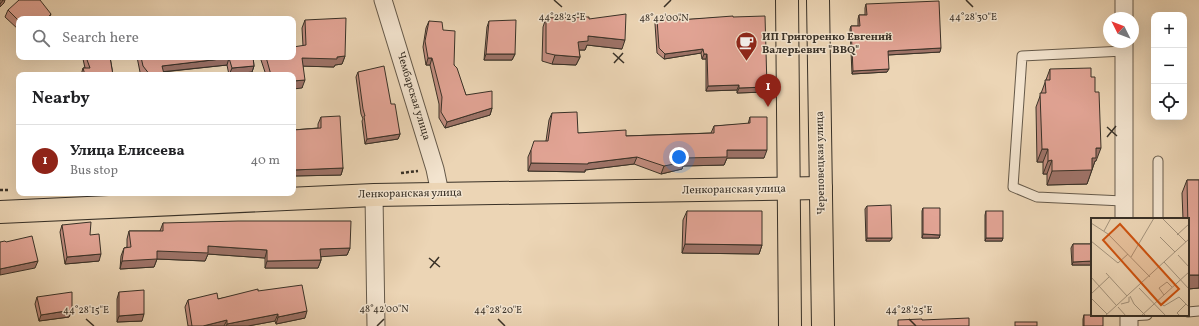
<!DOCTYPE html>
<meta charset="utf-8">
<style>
:root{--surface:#fff;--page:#f6f6f6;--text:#202124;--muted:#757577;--line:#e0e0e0;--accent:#8f2418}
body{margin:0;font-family:Vollkorn,serif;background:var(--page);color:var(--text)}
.controls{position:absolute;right:12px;top:12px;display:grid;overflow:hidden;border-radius:8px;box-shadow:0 4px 16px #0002}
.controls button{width:36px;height:36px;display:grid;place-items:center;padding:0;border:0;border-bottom:1px solid var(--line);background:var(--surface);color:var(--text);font:20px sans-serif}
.compass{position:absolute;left:1103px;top:12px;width:36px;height:36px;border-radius:50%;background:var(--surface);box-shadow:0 4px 16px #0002;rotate:312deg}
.you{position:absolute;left:679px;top:157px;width:14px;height:14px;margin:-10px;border:3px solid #fff;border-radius:50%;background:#1a73e8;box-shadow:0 0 0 6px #1a73e833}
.badge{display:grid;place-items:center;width:26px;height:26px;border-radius:50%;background:var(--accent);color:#fff;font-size:13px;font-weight:700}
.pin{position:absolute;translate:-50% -33px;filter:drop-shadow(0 1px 2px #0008)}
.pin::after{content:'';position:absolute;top:21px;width:14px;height:12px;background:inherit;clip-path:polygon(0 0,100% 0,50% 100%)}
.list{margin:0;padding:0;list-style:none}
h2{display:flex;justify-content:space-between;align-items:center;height:52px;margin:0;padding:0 16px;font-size:17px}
h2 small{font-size:13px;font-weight:400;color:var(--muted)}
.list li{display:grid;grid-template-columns:26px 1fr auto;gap:12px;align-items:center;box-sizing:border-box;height:72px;padding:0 16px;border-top:1px solid var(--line)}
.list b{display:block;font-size:15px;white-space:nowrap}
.list p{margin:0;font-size:13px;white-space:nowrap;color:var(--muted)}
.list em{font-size:13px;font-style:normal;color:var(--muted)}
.icon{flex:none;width:22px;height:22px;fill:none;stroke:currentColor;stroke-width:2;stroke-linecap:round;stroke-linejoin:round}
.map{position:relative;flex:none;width:1199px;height:326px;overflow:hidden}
.search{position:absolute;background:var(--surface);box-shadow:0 4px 16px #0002;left:16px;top:16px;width:280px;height:44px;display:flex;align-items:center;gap:10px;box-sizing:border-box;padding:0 14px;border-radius:8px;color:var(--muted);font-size:15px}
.panel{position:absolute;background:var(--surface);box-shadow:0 4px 16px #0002;left:16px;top:72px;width:280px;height:124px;border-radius:8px}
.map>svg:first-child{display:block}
</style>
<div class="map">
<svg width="1199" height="326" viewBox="0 0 1199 326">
<rect width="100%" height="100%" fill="#ecd5b5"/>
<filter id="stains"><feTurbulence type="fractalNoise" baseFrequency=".005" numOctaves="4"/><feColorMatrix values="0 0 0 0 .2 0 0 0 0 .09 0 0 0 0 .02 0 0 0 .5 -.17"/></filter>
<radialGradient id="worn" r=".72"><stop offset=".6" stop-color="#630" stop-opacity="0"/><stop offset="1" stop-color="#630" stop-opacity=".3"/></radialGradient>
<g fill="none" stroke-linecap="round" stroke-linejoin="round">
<defs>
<g id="service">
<path d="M 1158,161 L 1158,219"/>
<path d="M 1123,201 L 1037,197 L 1013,187 L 1022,56 L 1124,51"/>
<path d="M 1188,312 L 1199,311"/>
<path d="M 1129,316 L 1147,315"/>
</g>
<g id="minor">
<path d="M 383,0 L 435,169 L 440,193"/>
<path d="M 1124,18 L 1124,0"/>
<path d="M 1124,42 L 1124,219"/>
<path d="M 374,195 L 376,326"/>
<path d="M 1129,315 L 1129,326"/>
</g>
<g id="trunk">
<path d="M 787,0 L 790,326"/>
<path d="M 818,0 L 823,326"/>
<path d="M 0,212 L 374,195 L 821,188"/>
</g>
</defs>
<use href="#service" stroke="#665a4a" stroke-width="11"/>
<use href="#minor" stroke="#665a4a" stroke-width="19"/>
<use href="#trunk" stroke="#393127" stroke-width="24"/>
<g stroke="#393127" stroke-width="2.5" stroke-dasharray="3 2" stroke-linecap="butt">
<path d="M 401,173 L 418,171"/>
<path d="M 0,190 L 9,190"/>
</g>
<use href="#service" stroke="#f3e4cf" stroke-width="9"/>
<use href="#minor" stroke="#f3e4cf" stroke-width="17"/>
<use href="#trunk" stroke="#ecd5b5" stroke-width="22"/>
</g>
<g fill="#c28d80" stroke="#393127">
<path d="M 866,4 L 940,52 L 888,55 L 887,72 L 852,74 L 850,29 L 851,26 L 858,26 L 858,19 L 859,15 L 865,15 L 865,8 Z"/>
<path d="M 8,10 L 51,14 L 49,19 L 19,19 L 19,30 L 5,17 Z"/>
<path d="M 733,17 L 767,87 L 765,92 L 737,93 L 737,90 L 706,91 L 706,59 L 702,59 L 701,53 L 664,59 L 657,53 L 655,24 L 657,19 L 679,20 Z"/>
<path d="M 546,18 L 589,19 L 622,49 L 587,45 L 585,50 L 579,50 L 580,57 L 576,65 L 552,64 L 542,61 L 543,27 Z"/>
<path d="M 305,20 L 345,56 L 342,64 L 335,65 L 334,67 L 303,66 L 302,88 L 293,75 L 266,75 L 261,60 L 262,57 L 293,57 L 303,46 L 302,28 Z"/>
<path d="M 429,21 L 443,30 L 454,65 L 466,95 L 492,108 L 490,115 L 445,128 L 439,118 L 439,104 L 430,65 L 426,65 L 423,47 L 426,28 Z"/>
<path d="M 489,21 L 515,54 L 512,60 L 484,60 L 487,27 Z"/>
<path d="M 83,57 L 110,57 L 113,75 L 81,75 L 83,68 L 85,68 L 83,59 Z"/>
<path d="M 137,57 L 253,57 L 254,66 L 252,72 L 229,75 L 227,65 L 163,72 L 163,75 L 143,75 L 140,72 Z"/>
<path d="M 1050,69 L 1096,161 L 1095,161 L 1087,184 L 1047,185 L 1047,174 L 1043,174 L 1043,162 L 1037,162 L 1036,107 Z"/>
<path d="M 358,72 L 391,104 L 400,134 L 398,139 L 365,144 L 362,121 L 363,119 L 361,114 L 356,77 Z"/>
<path d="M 552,113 L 578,133 L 626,136 L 711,133 L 714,126 L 748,124 L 750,117 L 764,158 L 727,158 L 724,165 L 683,166 L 682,169 L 661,174 L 634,164 L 585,170 L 585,172 L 528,171 L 528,157 L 531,150 L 546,141 L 549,120 Z"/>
<path d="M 321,117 L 343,168 L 341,175 L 293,176 L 293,130 L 318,128 L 318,124 Z"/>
<path d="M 1187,180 L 1199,180 L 1199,288 L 1188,289 L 1188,219 L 1183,219 L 1182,193 Z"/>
<path d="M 867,206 L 892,238 L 890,241 L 866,241 L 865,209 Z"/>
<path d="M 923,208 L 940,235 L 939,238 L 922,238 L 922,211 Z"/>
<path d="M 687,211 L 762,245 L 759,254 L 682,253 L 683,220 Z"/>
<path d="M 986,211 L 1002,241 L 985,241 L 985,215 Z"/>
<path d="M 163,223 L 350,248 L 347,255 L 321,256 L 321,260 L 318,268 L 265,268 L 265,258 L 208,254 L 205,261 L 157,259 L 154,267 L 120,269 L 121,256 L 124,248 L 127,247 L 127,239 L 129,231 L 160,231 Z"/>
<path d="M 62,225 L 90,235 L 99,261 L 65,264 L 60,232 Z"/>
<path d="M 1073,244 L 1092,244 L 1092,265 L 1072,265 L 1071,248 Z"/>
<path d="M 258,291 L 305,318 L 276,324 L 275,321 L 248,326 L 188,326 L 185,307 L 188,300 L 218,299 Z"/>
<path d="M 119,292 L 142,321 L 117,322 L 117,299 Z"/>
<path d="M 37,297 L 72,310 L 69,317 L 39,321 L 35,304 Z"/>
<path d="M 1084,315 L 1103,326 L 1083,326 L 1083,319 Z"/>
</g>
<g fill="#9e7368" stroke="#393127">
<path d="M 3,0 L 5,0 L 4,3 L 0,7 L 0,4 Z"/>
<path d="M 588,36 L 625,40 L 622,49 L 587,45 L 585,50 L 575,50 L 578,42 Z"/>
<path d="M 941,48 L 940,52 L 887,55 L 888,51 Z"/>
<path d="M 703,49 L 701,53 L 664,59 L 665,54 Z"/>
<path d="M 486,54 L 515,54 L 512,60 L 484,60 Z"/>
<path d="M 704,54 L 707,54 L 706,59 L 702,59 Z"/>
<path d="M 555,55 L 580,57 L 576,65 L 552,64 Z"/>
<path d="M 345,56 L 342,64 L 335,65 L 334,67 L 299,66 L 302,58 L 337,57 Z"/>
<path d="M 229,58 L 227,65 L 160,72 L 162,66 Z"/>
<path d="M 428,58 L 432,58 L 430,65 L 426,65 Z"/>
<path d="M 254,66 L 252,72 L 229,75 L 232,68 Z"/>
<path d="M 889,69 L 887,72 L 852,74 L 853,71 Z"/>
<path d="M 305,80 L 302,88 L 293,89 L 293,81 Z"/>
<path d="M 739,85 L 737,90 L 706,91 L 708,86 Z"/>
<path d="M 767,87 L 765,92 L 737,93 L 739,88 Z"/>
<path d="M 492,108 L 490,115 L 445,128 L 447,122 Z"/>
<path d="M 400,134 L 398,139 L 365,144 L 367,139 Z"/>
<path d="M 1096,148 L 1101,148 L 1096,161 L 1095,161 L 1087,184 L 1047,185 L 1052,171 Z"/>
<path d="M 1042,149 L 1048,149 L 1043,162 L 1037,162 Z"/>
<path d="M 727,150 L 767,150 L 764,158 L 727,158 L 724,165 L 683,166 L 682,169 L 661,174 L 664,166 L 684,158 Z"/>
<path d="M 637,157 L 634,164 L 585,170 L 585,172 L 528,171 L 531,163 L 588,163 Z"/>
<path d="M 1052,160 L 1047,174 L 1043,174 L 1048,161 Z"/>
<path d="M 343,168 L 341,175 L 293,176 L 293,170 Z"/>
<path d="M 923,234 L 940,235 L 939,238 L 922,238 Z"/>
<path d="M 867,238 L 892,238 L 890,241 L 866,241 Z"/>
<path d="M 986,238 L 1003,238 L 1002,241 L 985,241 Z"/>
<path d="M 685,244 L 762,245 L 759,254 L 682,253 Z"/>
<path d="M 208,246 L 267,250 L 265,258 L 208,254 L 205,261 L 157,259 L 154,267 L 120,269 L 122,261 L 157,251 Z"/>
<path d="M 350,248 L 347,255 L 317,257 L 320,249 Z"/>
<path d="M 101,254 L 99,261 L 65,264 L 67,257 Z"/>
<path d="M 321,260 L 318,268 L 265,268 L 267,261 Z"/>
<path d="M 38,261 L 35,268 L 0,275 L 0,269 Z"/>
<path d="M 1092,261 L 1092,265 L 1072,265 L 1073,262 Z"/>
<path d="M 1189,275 L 1199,275 L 1199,288 L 1188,289 L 1188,278 Z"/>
<path d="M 72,310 L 69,317 L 39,321 L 41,315 Z"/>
<path d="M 307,311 L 305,318 L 276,324 L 278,317 Z"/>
<path d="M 144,314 L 142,321 L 117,322 L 119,316 Z"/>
<path d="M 278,314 L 275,321 L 248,326 L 226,326 L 227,324 Z"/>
<path d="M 227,320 L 224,326 L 203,326 Z"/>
</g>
<g fill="#e2a495" stroke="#393127">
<path d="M 0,0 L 3,0 L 0,4 Z"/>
<path d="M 19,0 L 40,0 L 51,14 L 46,19 L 19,19 L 19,21 L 8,10 Z"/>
<path d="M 939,1 L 941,48 L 888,51 L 889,69 L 853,71 L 851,26 L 860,26 L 859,15 L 867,15 L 866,4 Z"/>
<path d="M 626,14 L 625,40 L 588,36 L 588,41 L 578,42 L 580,57 L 555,55 L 546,53 L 546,18 L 589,17 L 589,19 Z"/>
<path d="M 679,15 L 679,20 L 733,16 L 733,17 L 765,16 L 767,87 L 739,88 L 739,85 L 708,86 L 707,54 L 704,54 L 703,49 L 665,54 L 659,48 L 657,19 Z"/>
<path d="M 346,18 L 345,56 L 337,57 L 337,59 L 302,58 L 305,80 L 293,81 L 293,75 L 271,75 L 266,57 L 293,57 L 293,47 L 306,45 L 305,20 Z"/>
<path d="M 516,20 L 515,54 L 486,54 L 489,21 Z"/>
<path d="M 429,21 L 442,22 L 443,30 L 455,31 L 454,65 L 457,68 L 466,95 L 492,91 L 492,108 L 447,122 L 441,112 L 442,97 L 432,58 L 428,58 L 425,41 Z"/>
<path d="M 86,57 L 110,57 L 113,75 L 85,75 L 83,68 L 90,68 Z"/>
<path d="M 141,57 L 253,57 L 254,66 L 232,68 L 229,58 L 162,66 L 164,74 L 160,75 L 150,75 L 143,66 Z"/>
<path d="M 384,66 L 391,104 L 395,104 L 400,134 L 367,139 L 364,116 L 365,116 L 363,109 L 358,72 Z"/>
<path d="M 1091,68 L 1091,77 L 1095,77 L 1095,92 L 1099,92 L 1101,148 L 1096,148 L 1096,158 L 1092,158 L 1092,170 L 1052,171 L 1052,160 L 1048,161 L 1048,149 L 1042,149 L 1040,93 L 1046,93 L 1045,80 L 1050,80 L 1050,69 Z"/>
<path d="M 577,112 L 578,133 L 626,130 L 626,136 L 714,133 L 714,126 L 750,123 L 750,117 L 767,117 L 767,150 L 727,150 L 727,157 L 684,158 L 684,162 L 664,166 L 637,157 L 588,163 L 588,164 L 531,163 L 531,150 L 534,141 L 548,141 L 552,113 Z"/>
<path d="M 340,116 L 343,168 L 293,170 L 293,130 L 321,128 L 321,117 Z"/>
<path d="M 1187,180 L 1199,180 L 1199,275 L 1189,275 Z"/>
<path d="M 891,205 L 892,238 L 867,238 L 867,206 Z"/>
<path d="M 923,208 L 940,208 L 940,235 L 923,234 Z"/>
<path d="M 687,211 L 762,211 L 762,245 L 685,244 Z"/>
<rect x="986" y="211" width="17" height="27"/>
<path d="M 238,221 L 351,221 L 350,248 L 320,249 L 321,260 L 267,261 L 267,250 L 208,246 L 208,253 L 157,251 L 157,259 L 122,261 L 124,248 L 131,247 L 129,231 L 163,231 L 163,223 Z"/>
<path d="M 91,222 L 90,235 L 99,234 L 101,254 L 67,257 L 62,225 Z"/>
<path d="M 32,236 L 38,261 L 0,269 L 0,242 L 5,241 L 6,242 Z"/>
<path d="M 1073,244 L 1092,244 L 1092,261 L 1073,262 Z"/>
<path d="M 302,285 L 307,311 L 278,317 L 278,314 L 227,324 L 227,320 L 203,326 L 192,326 L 188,300 L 217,293 L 218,299 L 258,289 L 258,291 Z"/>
<path d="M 144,290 L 144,314 L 119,316 L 119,292 Z"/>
<path d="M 72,292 L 72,310 L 41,315 L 37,297 Z"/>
<rect x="1084" y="315" width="19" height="11"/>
<path d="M 969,318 L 969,326 L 898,326 L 898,320 L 922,319 L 922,320 Z"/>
<rect x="1015" y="322" width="22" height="4"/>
</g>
<path fill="none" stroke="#393127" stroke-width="1.5" d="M 554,0 L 562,7M 966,0 L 973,7M 664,7 L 671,0M 613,53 L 624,63M 614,63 L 623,53M 1107,127 L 1117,136M 1107,137 L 1116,126M 429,258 L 440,267M 430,268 L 439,257M 86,319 L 94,326M 498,319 L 505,326M 909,319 L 916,326M 377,326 L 384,319"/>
<defs>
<symbol id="cafe-pin" viewBox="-11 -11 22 30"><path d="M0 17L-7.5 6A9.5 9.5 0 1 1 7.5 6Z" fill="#8f2418" stroke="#f3e4cf"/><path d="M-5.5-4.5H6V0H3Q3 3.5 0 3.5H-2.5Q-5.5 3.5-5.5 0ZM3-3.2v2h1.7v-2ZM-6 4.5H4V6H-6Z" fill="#fff"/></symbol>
</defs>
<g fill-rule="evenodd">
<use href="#cafe-pin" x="734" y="30" width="25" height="34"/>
</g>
<g text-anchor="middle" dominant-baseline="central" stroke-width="3" stroke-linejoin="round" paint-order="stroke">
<g font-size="11" font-weight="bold" fill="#393127" stroke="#f3e4cf" text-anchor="start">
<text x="762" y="37">ИП Григоренко Евгений<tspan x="762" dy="13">Валерьевич "BBQ"</tspan></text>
</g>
<g font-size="11" fill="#393127" stroke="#f3e4cf">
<text transform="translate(413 96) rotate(73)">Чембарская улица</text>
<text transform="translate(821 163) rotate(-91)">Череповецкая улица</text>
<text transform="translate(734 190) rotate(-1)">Ленкоранская улица</text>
<text transform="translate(410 194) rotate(-1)">Ленкоранская улица</text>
</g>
</g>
<g transform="translate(1091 218)">
<rect width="98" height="98" fill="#ecd5b5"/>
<path fill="none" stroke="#a4937c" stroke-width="1" d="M 71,0 L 95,24M 0,5 L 17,16 L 59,59M 13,13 L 20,0M 86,17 L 98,6M 69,19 L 84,34M 0,23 L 27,45 L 37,36M 48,26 L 64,44M 87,37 L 98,49M 40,39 L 63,0M 73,44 L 98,71M 15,55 L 36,78M 0,59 L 25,87M 48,70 L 75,98M 0,76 L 18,59M 73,77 L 68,70 L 76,64 L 81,69M 39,78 L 43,86 L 55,98M 0,80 L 16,96M 67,83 L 73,88 L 88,79 L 98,89M 30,86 L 38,84 L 38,79M 27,89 L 35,98M 14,98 L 98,21M 50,98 L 98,54M 89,98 L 86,95 L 95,86"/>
<path fill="#ce5310" fill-opacity="0.15" stroke="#ce5310" stroke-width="2" d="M 29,6 L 88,71 L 70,87 L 12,22 Z"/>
<rect width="98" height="98" fill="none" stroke="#393127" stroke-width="2"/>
</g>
<g font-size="10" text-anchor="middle" fill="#393127" stroke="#f3e4cf" stroke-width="3" stroke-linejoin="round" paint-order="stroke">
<text x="562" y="20">44°28'25"E</text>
<text x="973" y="20">44°28'30"E</text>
<text x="664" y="21">48°42'00"N</text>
<text x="384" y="312">48°42'00"N</text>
<text x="86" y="313">44°28'15"E</text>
<text x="498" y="313">44°28'20"E</text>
<text x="909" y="313">44°28'25"E</text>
</g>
<rect width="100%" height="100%" filter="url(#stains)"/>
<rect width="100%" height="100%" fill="url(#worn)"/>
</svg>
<div class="controls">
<button>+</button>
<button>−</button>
<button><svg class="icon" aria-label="locate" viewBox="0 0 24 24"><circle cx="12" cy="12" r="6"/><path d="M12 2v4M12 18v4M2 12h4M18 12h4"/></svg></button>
</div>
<svg class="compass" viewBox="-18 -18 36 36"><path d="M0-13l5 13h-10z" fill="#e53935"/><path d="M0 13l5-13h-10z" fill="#757577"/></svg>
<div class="you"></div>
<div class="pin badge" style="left:768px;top:107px">1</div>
<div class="search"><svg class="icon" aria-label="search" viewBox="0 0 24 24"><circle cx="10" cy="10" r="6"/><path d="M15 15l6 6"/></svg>Search here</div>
<section class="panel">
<h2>Nearby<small></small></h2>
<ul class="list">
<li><span class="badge">1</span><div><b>Улица Елисеева</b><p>Bus stop</p></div><em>40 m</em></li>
</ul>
</section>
</div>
